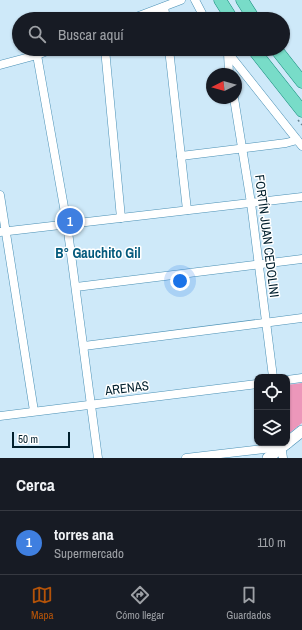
<!DOCTYPE html>
<html lang="es">
<meta charset="utf-8">
<style>
:root{--surface:#171b24;--page:#20242c;--text:#f1f3f6;--muted:#9ea1a6;--line:#363941;--accent:#b45309}
body{margin:0;font-family:"Archivo Narrow",sans-serif;background:var(--page);color:var(--text)}
.controls{position:absolute;right:12px;bottom:12px;display:grid;overflow:hidden;border-radius:8px;box-shadow:0 1px 3px #0004}
.controls button{width:36px;height:36px;display:grid;place-items:center;padding:0;border:0;border-bottom:1px solid var(--line);background:var(--surface);color:var(--text);font:20px sans-serif}
.compass{position:absolute;left:206px;top:68px;width:36px;height:36px;border-radius:50%;background:var(--surface);box-shadow:0 1px 3px #0004;rotate:264deg}
.scale{position:absolute;left:12px;bottom:10px;width:58px;box-sizing:border-box;padding-left:4px;border:2px solid #011f2d;border-top:0;font-size:11px;line-height:14px;white-space:nowrap;color:#011f2d;-webkit-text-stroke:3px #fff;paint-order:stroke}
.you{position:absolute;left:180px;top:281px;width:14px;height:14px;margin:-10px;border:3px solid #fff;border-radius:50%;background:#1a73e8;box-shadow:0 0 0 6px #1a73e833}
.badge{display:grid;place-items:center;width:26px;height:26px;border-radius:50%;background:var(--accent);color:#fff;font-size:13px;font-weight:700}
.pin{position:absolute;translate:-50% -50%;border:2px solid #fff;box-shadow:0 1px 4px #0006}
.list{margin:0;padding:0;list-style:none}
h2{display:flex;justify-content:space-between;align-items:center;height:52px;margin:0;padding:0 16px;font-size:17px}
h2 small{font-size:13px;font-weight:400;color:var(--muted)}
.list li{display:grid;grid-template-columns:26px 1fr auto;gap:12px;align-items:center;box-sizing:border-box;height:64px;padding:0 16px;border-top:1px solid var(--line)}
.list b{display:block;font-size:15px;white-space:nowrap}
.list p{margin:0;font-size:13px;white-space:nowrap;color:var(--muted)}
.list em{font-size:13px;font-style:normal;color:var(--muted)}
.icon{flex:none;width:22px;height:22px;fill:none;stroke:currentColor;stroke-width:2;stroke-linecap:round;stroke-linejoin:round}
.map{position:relative;flex:none;width:302px;height:458px;overflow:hidden}
.search{position:absolute;background:var(--surface);box-shadow:0 1px 3px #0004;left:12px;right:12px;top:12px;height:44px;display:flex;align-items:center;gap:10px;box-sizing:border-box;padding:0 14px;border-radius:22px;color:var(--muted);font-size:15px}
.sheet{height:116px;background:var(--surface)}
nav{display:flex;justify-content:space-around;align-items:center;box-sizing:border-box;height:56px;border-top:1px solid var(--line);background:var(--surface);font-size:11px;color:var(--muted)}
nav a{display:grid;justify-items:center;gap:2px}
nav .on{color:var(--accent)}
.map>svg:first-child{display:block}
</style>
<div class="map">
<svg width="302" height="458" viewBox="0 0 302 458">
<rect width="100%" height="100%" fill="#cee9f9"/>
<path fill="#ec97ba" d="M 302,383 L 302,423 L 287,435 L 287,385 Z"/>
<g fill="none" stroke-linecap="round" stroke-linejoin="round">
<defs>
<g id="street">
<path d="M 195,0 L 205,19"/>
<path d="M 164,7 L 166,19"/>
<path d="M 131,19 L 181,0"/>
<path d="M 105,49 L 121,218"/>
<path d="M 169,49 L 187,210"/>
<path d="M 225,49 L 302,146"/>
<path d="M 228,53 L 229,74"/>
<path d="M 37,55 L 67,224 L 98,458"/>
<path d="M 0,65 L 37,55 L 52,49"/>
<path d="M 234,98 L 251,203 L 273,377"/>
<path d="M 181,156 L 286,143 L 297,140"/>
<path d="M 0,195 L 34,411"/>
<path d="M 0,232 L 302,197"/>
<path d="M 76,287 L 302,259"/>
<path d="M 84,346 L 302,318"/>
<path d="M 287,380 L 302,378"/>
<path d="M 0,416 L 257,384"/>
<path d="M 281,443 L 283,458"/>
<path d="M 186,458 L 281,447"/>
</g>
<g id="secondary">
<path d="M 287,443 L 302,431"/>
<path d="M 268,458 L 287,443"/>
</g>
<g id="primary">
<path d="M 220,0 L 232,19"/>
<path d="M 242,0 L 254,19"/>
<path d="M 253,49 L 302,111"/>
<path d="M 276,49 L 302,82"/>
</g>
</defs>
<use href="#street" stroke="#4a90b5" stroke-width="9"/>
<use href="#secondary" stroke="#4a90b5" stroke-width="12"/>
<use href="#primary" stroke="#148b7a" stroke-width="13"/>
<path stroke="#668392" stroke-width="1.5" stroke-dasharray="2 3" stroke-linecap="butt" d="M 298,120 L 302,125"/>
<use href="#street" stroke="#fff" stroke-width="8"/>
<use href="#secondary" stroke="#fff" stroke-width="11"/>
<use href="#primary" stroke="#78dcc8" stroke-width="12"/>
</g>
<g text-anchor="middle" dominant-baseline="central" stroke-width="3" stroke-linejoin="round" paint-order="stroke">
<g font-size="13" fill="#011f2d" stroke="#fff">
<text transform="translate(267 236) rotate(83)">FORTÍN JUAN CEDOLINI</text>
<text transform="translate(127 388) rotate(-7)">ARENAS</text>
</g>
<g font-size="14" font-weight="bold" fill="#045a7c" stroke="#fff">
<text x="98" y="253">B° Gauchito Gil</text>
</g>
</g>
</svg>
<div class="controls">
<button><svg class="icon" aria-label="locate" viewBox="0 0 24 24"><circle cx="12" cy="12" r="6"/><path d="M12 2v4M12 18v4M2 12h4M18 12h4"/></svg></button>
<button><svg class="icon" aria-label="layers" viewBox="0 0 24 24"><path d="M12 4l9 5-9 5-9-5zM3 14l9 5 9-5"/></svg></button>
</div>
<svg class="compass" viewBox="-18 -18 36 36"><path d="M0-13l5 13h-10z" fill="#e53935"/><path d="M0 13l5-13h-10z" fill="#9ea1a6"/></svg>
<div class="scale">50 m</div>
<div class="you"></div>
<div class="pin badge" style="left:70px;top:221px;background:#3f7fe0">1</div>
<div class="search"><svg class="icon" aria-label="search" viewBox="0 0 24 24"><circle cx="10" cy="10" r="6"/><path d="M15 15l6 6"/></svg>Buscar aquí</div>
</div>
<section class="sheet">
<h2>Cerca<small></small></h2>
<ul class="list">
<li><span class="badge" style="background:#3f7fe0">1</span><div><b>torres ana</b><p>Supermercado</p></div><em>110 m</em></li>
</ul>
</section>
<nav>
<a class="on"><svg class="icon" aria-label="map" viewBox="0 0 24 24"><path d="M3 6l6-2 6 2 6-2v14l-6 2-6-2-6 2zM9 4v14M15 6v14"/></svg>Mapa</a>
<a><svg class="icon" aria-label="directions" viewBox="0 0 24 24"><path d="M12 3l9 9-9 9-9-9zM9 14v-3h6M13 9l2 2-2 2"/></svg>Cómo llegar</a>
<a><svg class="icon" aria-label="saved" viewBox="0 0 24 24"><path d="M7 4h10v16l-5-4-5 4z"/></svg>Guardados</a>
</nav>
